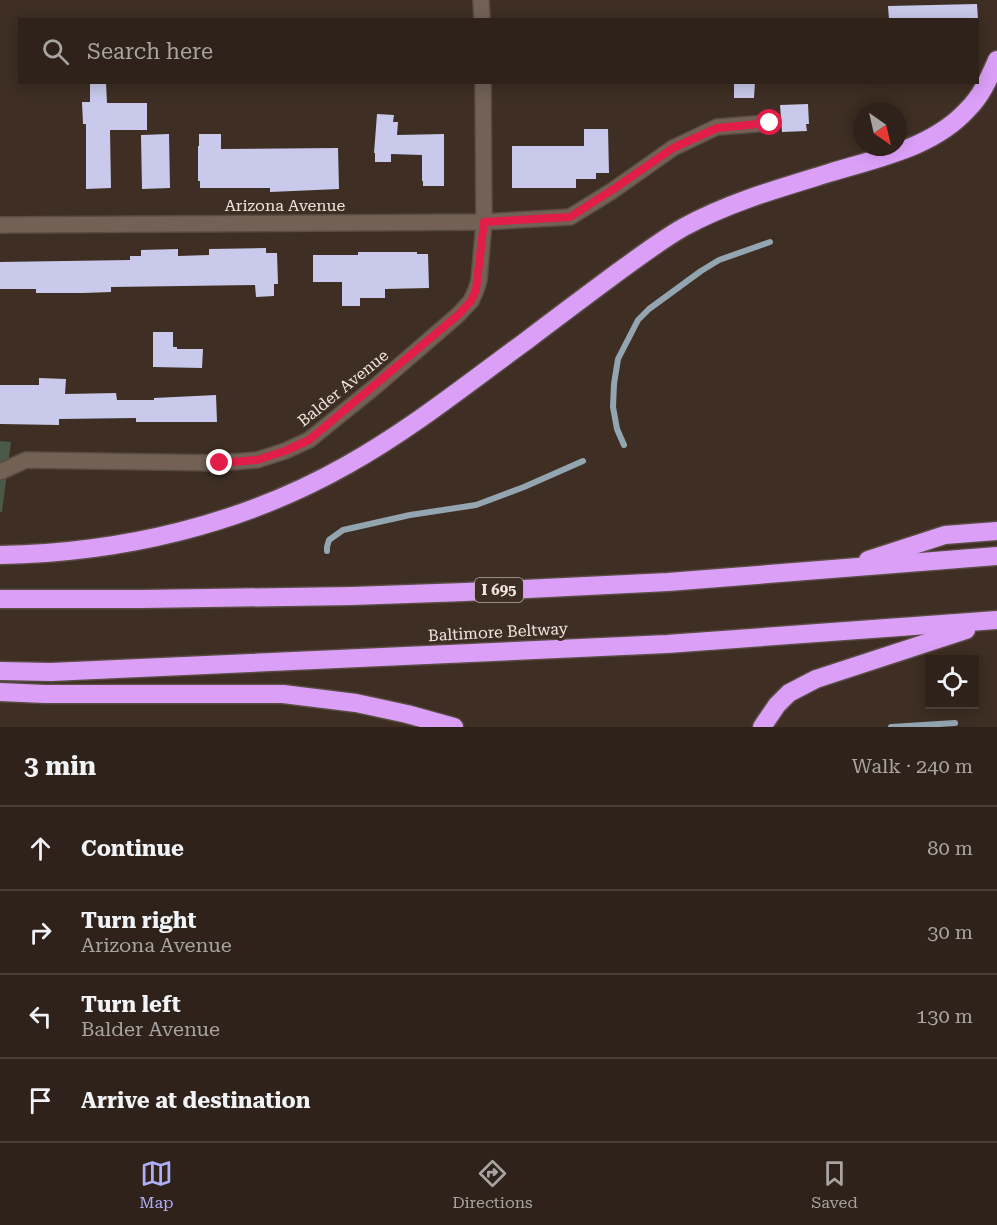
<!DOCTYPE html>
<meta charset="utf-8">
<style>
:root{--surface:#2e221a;--page:#3a2f27;--text:#f1f3f6;--muted:#a7a4a2;--line:#493f39;--accent:#aeaefa}
body{margin:0;font-family:"Roboto Serif",serif;background:var(--page);color:var(--text)}
.controls{position:absolute;right:18px;bottom:18px;display:grid;overflow:hidden;border-radius:0px;box-shadow:0 3px 15px #0003}
.controls button{width:54px;height:54px;display:grid;place-items:center;padding:0;border:0;border-bottom:2px solid var(--line);background:var(--surface);color:var(--text);font:30px sans-serif}
.compass{position:absolute;left:853px;top:102px;width:54px;height:54px;border-radius:50%;background:var(--surface);box-shadow:0 3px 15px #0003;rotate:146deg}
.stop{position:absolute;width:18px;height:18px;margin:-14px;border:4px solid #e11d48;border-radius:50%;background:#fff}
.stop.end{background:#e11d48;border-color:#fff;box-shadow:0 2px 6px #0008}
.list{margin:0;padding:0;list-style:none}
h2{display:flex;justify-content:space-between;align-items:center;height:78px;margin:0;padding:0 24px;font-size:26px}
h2 small{font-size:20px;font-weight:400;color:var(--muted)}
.list li{display:grid;grid-template-columns:39px 1fr auto;gap:18px;align-items:center;box-sizing:border-box;height:84px;padding:0 24px;border-top:2px solid var(--line)}
.list b{display:block;font-size:22px;white-space:nowrap}
.list p{margin:0;font-size:20px;white-space:nowrap;color:var(--muted)}
.list em{font-size:20px;font-style:normal;color:var(--muted)}
.icon{flex:none;width:33px;height:33px;fill:none;stroke:currentColor;stroke-width:2;stroke-linecap:round;stroke-linejoin:round}
.map{position:relative;flex:none;width:997px;height:727px;overflow:hidden}
.search{position:absolute;background:var(--surface);box-shadow:0 3px 15px #0003;left:18px;right:18px;top:18px;height:66px;display:flex;align-items:center;gap:15px;box-sizing:border-box;padding:0 21px;border-radius:0px;color:var(--muted);font-size:22px}
.sheet{height:414px;background:var(--surface)}
nav{display:flex;justify-content:space-around;align-items:center;box-sizing:border-box;height:84px;border-top:2px solid var(--line);background:var(--surface);font-size:16px;color:var(--muted)}
nav a{display:grid;justify-items:center;gap:3px}
nav .on{color:var(--accent)}
.map>svg:first-child{display:block}
</style>
<div class="map">
<svg width="997" height="727" viewBox="0 0 997 727">
<rect width="100%" height="100%" fill="#3e2e23"/>
<path fill="#4a5948" d="M 0,441 L 11,442 L 2,512 L 0,512 Z"/>
<g fill="none" stroke-linecap="round" stroke-linejoin="round">
<g stroke="#92a5b1" stroke-width="6">
<path d="M 624,445 L 617,429 L 613,407 L 614,384 L 618,359 L 638,320 L 649,309 L 701,271 L 719,260 L 770,242"/>
<path d="M 327,551 L 327,547 L 329,540 L 343,530 L 410,515 L 476,505 L 524,487 L 583,461"/>
<path d="M 891,727 L 955,723"/>
</g>
</g>
<g fill="#c9caeb">
<path d="M 977,4 L 978,20 L 889,20 L 888,6 Z"/>
<path d="M 90,82 L 106,82 L 107,103 L 147,103 L 147,130 L 110,130 L 111,188 L 86,189 L 86,124 L 83,124 L 82,102 L 90,102 Z"/>
<path d="M 734,82 L 755,82 L 754,98 L 734,98 Z"/>
<path d="M 808,104 L 809,124 L 806,124 L 807,131 L 782,132 L 780,105 Z"/>
<path d="M 377,114 L 394,115 L 393,122 L 398,122 L 397,135 L 444,134 L 444,186 L 423,186 L 423,181 L 422,181 L 422,155 L 391,154 L 391,162 L 375,162 L 375,153 L 374,153 Z"/>
<path d="M 584,129 L 608,129 L 609,173 L 596,173 L 596,179 L 576,179 L 576,188 L 512,188 L 512,146 L 584,146 Z"/>
<path d="M 169,134 L 170,188 L 142,189 L 141,135 Z"/>
<path d="M 199,134 L 221,134 L 221,149 L 338,148 L 339,189 L 270,192 L 270,188 L 200,188 L 200,181 L 198,181 L 198,146 L 199,146 Z"/>
<path d="M 266,248 L 266,253 L 277,253 L 278,284 L 274,284 L 274,296 L 256,297 L 255,285 L 111,287 L 111,292 L 83,293 L 36,293 L 36,289 L 0,289 L 0,262 L 130,260 L 130,256 L 141,256 L 141,250 L 178,249 L 178,256 L 209,255 L 209,249 Z"/>
<path d="M 358,252 L 417,252 L 417,254 L 428,254 L 429,288 L 385,289 L 385,298 L 360,298 L 360,306 L 342,306 L 342,282 L 313,282 L 313,255 L 358,255 Z"/>
<path d="M 153,332 L 173,332 L 173,347 L 177,347 L 177,349 L 203,349 L 202,368 L 153,367 Z"/>
<path d="M 39,378 L 66,379 L 65,394 L 116,393 L 117,400 L 154,400 L 154,398 L 216,395 L 217,422 L 136,422 L 136,418 L 59,419 L 59,425 L 0,424 L 0,385 L 39,385 Z"/>
</g>
<g fill="none" stroke-linecap="round" stroke-linejoin="round">
<defs>
<g id="minor">
<path d="M 481,0 L 482,20"/>
<path d="M 0,225 L 484,222 L 570,217 L 612,191 L 673,148 L 717,127 L 769,123"/>
<path d="M 0,472 L 26,460 L 220,463 L 257,460 L 285,451 L 309,440 L 377,385 L 458,315 L 471,301 L 476,290 L 479,280 L 484,222 L 483,82"/>
</g>
<g id="highway">
<path d="M 0,555 C 120,553 241,525 347,465 C 410,430 467,384 526,341 C 556,318 587,295 618,272 C 639,257 661,240 684,227 C 730,202 780,188 829,173 C 877,158 933,148 968,109 C 982,95 989,78 997,60"/>
<path d="M 868,560 L 945,535 L 997,531"/>
<path d="M 0,599 L 142,599 L 352,596 L 465,592 L 668,582 L 997,556"/>
<path d="M 0,671 L 51,672 L 667,644 L 997,620"/>
<path d="M 0,692 L 45,694 L 283,694 L 356,703 L 407,714 L 454,727"/>
<path d="M 762,727 L 777,705 L 789,693 L 816,679 L 966,630"/>
</g>
</defs>
<use href="#minor" stroke="#594c43" stroke-width="18"/>
<use href="#highway" stroke="#594c43" stroke-width="21"/>
<use href="#minor" stroke="#736156" stroke-width="15"/>
<use href="#highway" stroke="#db9ff8" stroke-width="18"/>
</g>
<g fill="none" stroke-linecap="round" stroke-linejoin="round">
<path stroke="#e11d48" stroke-width="8" d="M 220,463 L 257,460 L 285,451 L 309,440 L 458,315 L 471,301 L 476,290 L 484,222 L 570,217 L 612,190 L 673,148 L 717,128 L 770,123"/>
</g>
<g text-anchor="middle" dominant-baseline="central" stroke-width="6" stroke-linejoin="round" paint-order="stroke">
<rect fill="#3e2e23" stroke="#bbaea7" stroke-width="1.5" x="475" y="578" width="48" height="24" rx="4.5"/>
<g font-size="15" font-weight="bold" fill="#f0e5df">
<text x="499" y="590">I 695</text>
</g>
<g font-size="16" fill="#f0e5df" stroke="#3e2e23">
<text x="285" y="205">Arizona Avenue</text>
<text transform="translate(343 388) rotate(-39)">Balder Avenue</text>
<text transform="translate(498 632) rotate(-3)">Baltimore Beltway</text>
</g>
</g>
</svg>
<div class="controls">
<button><svg class="icon" aria-label="locate" viewBox="0 0 24 24"><circle cx="12" cy="12" r="6"/><path d="M12 2v4M12 18v4M2 12h4M18 12h4"/></svg></button>
</div>
<svg class="compass" viewBox="-18 -18 36 36"><path d="M0-13l5 13h-10z" fill="#e53935"/><path d="M0 13l5-13h-10z" fill="#a7a4a2"/></svg>
<div class="stop" style="left:770px;top:123px"></div>
<div class="stop end" style="left:220px;top:463px"></div>
<div class="search"><svg class="icon" aria-label="search" viewBox="0 0 24 24"><circle cx="10" cy="10" r="6"/><path d="M15 15l6 6"/></svg>Search here</div>
</div>
<section class="sheet">
<h2>3 min<small>Walk · 240 m</small></h2>
<ul class="list">
<li><svg class="icon" aria-label="ahead" viewBox="0 0 24 24"><path d="M12 20V5M6 11l6-6 6 6"/></svg><div><b>Continue</b></div><em>80 m</em></li>
<li><svg class="icon" aria-label="right" viewBox="0 0 24 24"><path d="M7 20v-9h11M14 6l5 5-5 5"/></svg><div><b>Turn right</b><p>Arizona Avenue</p></div><em>30 m</em></li>
<li><svg class="icon" aria-label="left" viewBox="0 0 24 24"><path d="M17 20v-9H6M10 6l-5 5 5 5"/></svg><div><b>Turn left</b><p>Balder Avenue</p></div><em>130 m</em></li>
<li><svg class="icon" aria-label="arrive" viewBox="0 0 24 24"><path d="M6 21V4h12l-3 4 3 4H6"/></svg><div><b>Arrive at destination</b></div></li>
</ul>
</section>
<nav>
<a class="on"><svg class="icon" aria-label="map" viewBox="0 0 24 24"><path d="M3 6l6-2 6 2 6-2v14l-6 2-6-2-6 2zM9 4v14M15 6v14"/></svg>Map</a>
<a><svg class="icon" aria-label="directions" viewBox="0 0 24 24"><path d="M12 3l9 9-9 9-9-9zM9 14v-3h6M13 9l2 2-2 2"/></svg>Directions</a>
<a><svg class="icon" aria-label="saved" viewBox="0 0 24 24"><path d="M7 4h10v16l-5-4-5 4z"/></svg>Saved</a>
</nav>
